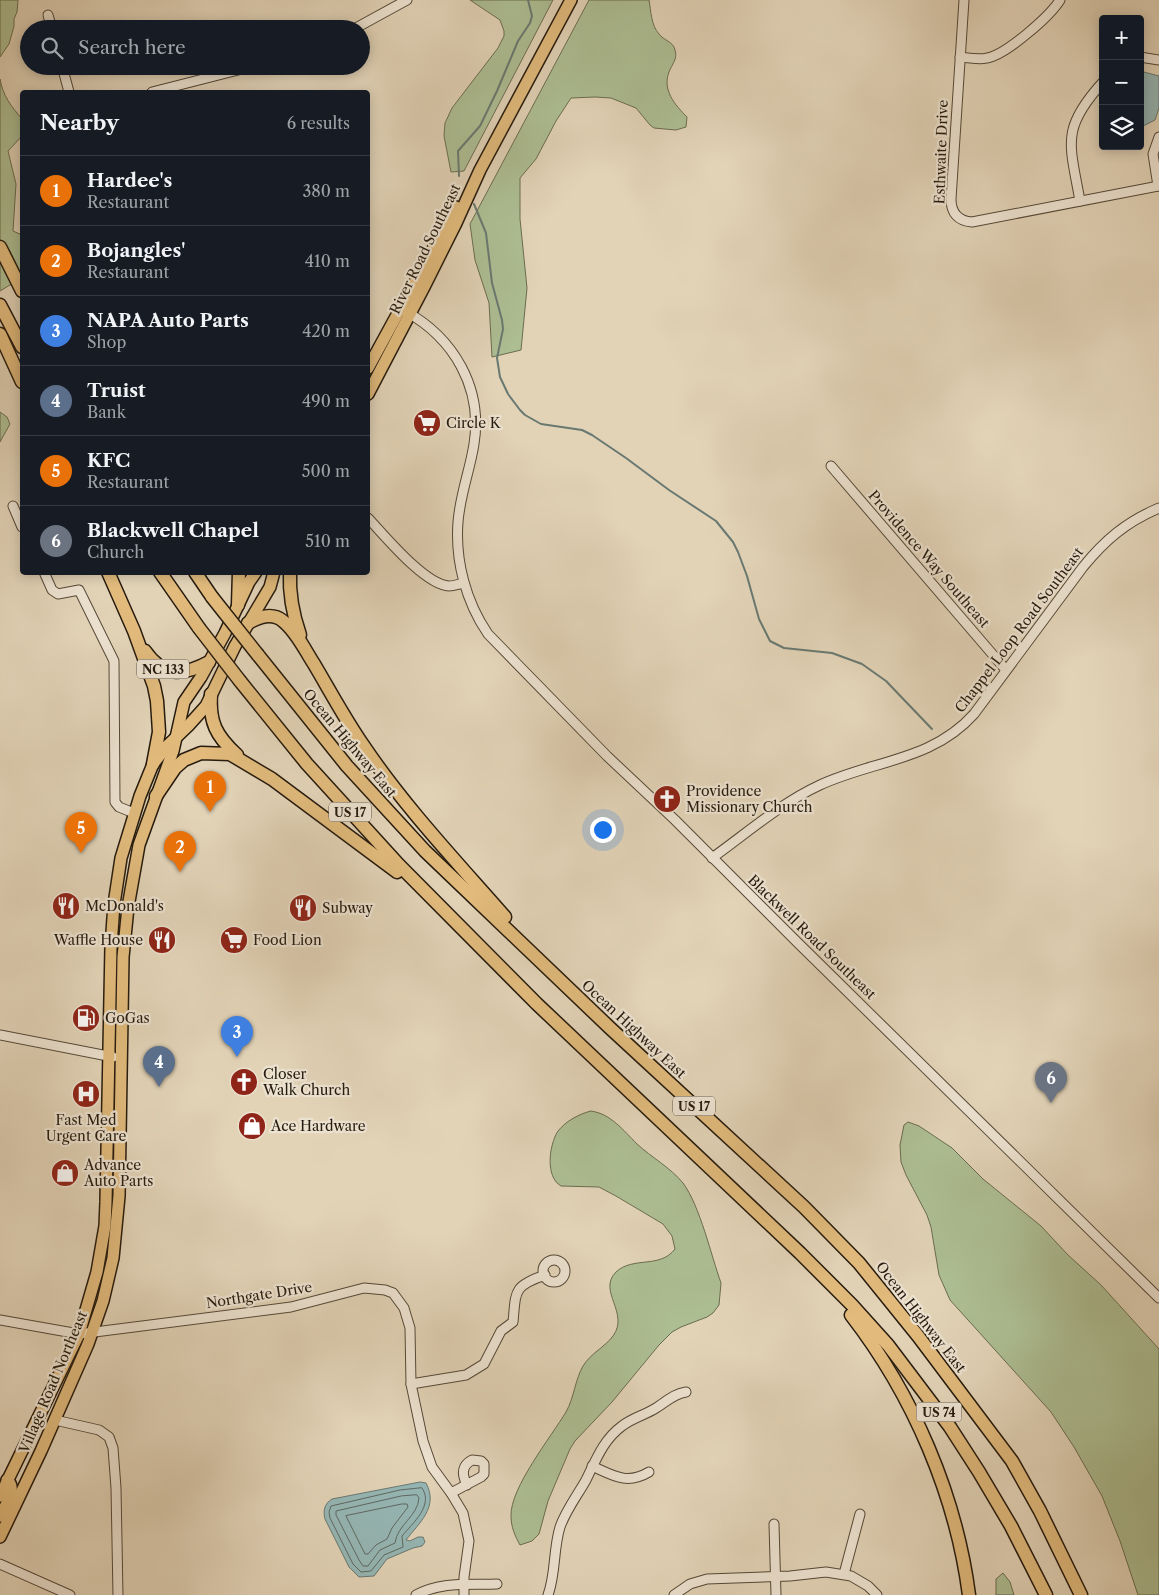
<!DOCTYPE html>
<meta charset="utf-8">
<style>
:root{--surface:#171b24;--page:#242831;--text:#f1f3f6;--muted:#9ea1a6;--line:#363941;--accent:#c59692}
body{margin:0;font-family:"Libre Caslon Text",serif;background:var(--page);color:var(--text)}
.controls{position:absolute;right:15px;top:15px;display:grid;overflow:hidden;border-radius:5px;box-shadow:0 2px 12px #0003}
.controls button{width:45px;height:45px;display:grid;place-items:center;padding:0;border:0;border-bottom:1px solid var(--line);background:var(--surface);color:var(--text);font:25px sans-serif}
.you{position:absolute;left:602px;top:829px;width:18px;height:18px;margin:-12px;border:4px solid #fff;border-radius:50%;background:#1a73e8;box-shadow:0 0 0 8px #1a73e833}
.badge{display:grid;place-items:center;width:32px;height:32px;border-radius:50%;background:var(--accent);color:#fff;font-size:16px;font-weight:700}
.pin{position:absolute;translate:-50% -41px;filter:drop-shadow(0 1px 2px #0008)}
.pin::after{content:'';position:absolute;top:26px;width:18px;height:15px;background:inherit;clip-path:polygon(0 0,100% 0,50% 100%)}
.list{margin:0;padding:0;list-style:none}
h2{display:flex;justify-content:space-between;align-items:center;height:65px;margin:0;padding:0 20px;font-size:21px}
h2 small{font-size:16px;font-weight:400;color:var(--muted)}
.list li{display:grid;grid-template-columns:32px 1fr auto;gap:15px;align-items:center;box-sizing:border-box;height:70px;padding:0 20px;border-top:1px solid var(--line)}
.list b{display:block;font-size:19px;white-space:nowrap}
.list p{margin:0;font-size:16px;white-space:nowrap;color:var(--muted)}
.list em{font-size:16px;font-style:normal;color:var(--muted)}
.icon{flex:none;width:28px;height:28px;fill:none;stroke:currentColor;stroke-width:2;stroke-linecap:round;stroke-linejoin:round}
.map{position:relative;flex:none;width:1159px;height:1595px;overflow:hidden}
.search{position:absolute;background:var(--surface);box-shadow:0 2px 12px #0003;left:20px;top:20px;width:350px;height:55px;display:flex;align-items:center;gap:12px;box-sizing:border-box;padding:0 18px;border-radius:28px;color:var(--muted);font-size:19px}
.panel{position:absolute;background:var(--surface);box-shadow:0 2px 12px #0003;left:20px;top:90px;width:350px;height:485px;border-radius:5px}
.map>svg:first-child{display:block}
</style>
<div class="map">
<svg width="1159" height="1595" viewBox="0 0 1159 1595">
<rect width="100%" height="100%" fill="#e2d3b7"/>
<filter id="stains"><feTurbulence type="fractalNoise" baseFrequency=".004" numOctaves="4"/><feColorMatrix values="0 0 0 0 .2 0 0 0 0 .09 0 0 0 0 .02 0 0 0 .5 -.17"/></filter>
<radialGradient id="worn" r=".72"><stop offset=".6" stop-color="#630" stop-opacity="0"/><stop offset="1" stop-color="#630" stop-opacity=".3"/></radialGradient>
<g fill="#adbe93" stroke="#6a6c50">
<path d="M 0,0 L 18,0 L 17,12 L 14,19 L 14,26 L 9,44 L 0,57 Z"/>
<path d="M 470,0 L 553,0 L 464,171 L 451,172 L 444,136 L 445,123 L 452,108 L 498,48 L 504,36 L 504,31 L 500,20 Z"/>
<path d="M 589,0 L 649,0 C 651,11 651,25 659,34 C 663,40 674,42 675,50 C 678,59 672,64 669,72 C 662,90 675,105 687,117 L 686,127 L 676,130 L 654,128 L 650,125 L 636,108 L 611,98 L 595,97 L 571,98 L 556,121 L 536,159 L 520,178 L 520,219 L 527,288 L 521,350 L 492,357 L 489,303 L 475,260 L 470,224 Z"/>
<path d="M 0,79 C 3,96 11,106 22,119 L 22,136 L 8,151 L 16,184 L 13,231 L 22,235 L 22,284 L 10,285 L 0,291 Z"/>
<path d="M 0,412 L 7,417 L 10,424 L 0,442 Z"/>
<path d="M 591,1111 C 611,1114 623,1130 637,1144 C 651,1157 671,1168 683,1183 C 700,1206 711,1255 721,1283 L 719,1305 L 713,1313 L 707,1317 L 681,1327 L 672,1332 L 659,1345 L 612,1402 L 575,1441 L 570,1449 L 548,1501 L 539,1534 L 532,1541 L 520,1545 C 515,1536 511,1527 511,1516 C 510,1488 551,1437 566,1412 C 574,1398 575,1380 583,1366 C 591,1353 605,1347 613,1336 C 630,1313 597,1291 616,1272 C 633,1256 660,1269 675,1249 L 672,1236 L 663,1224 L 616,1196 L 599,1187 L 561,1186 C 545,1177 549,1145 558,1131 C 566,1121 579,1114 591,1111 Z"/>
<path d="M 908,1122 L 919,1126 L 952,1148 L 983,1179 L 1041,1226 L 1068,1255 L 1101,1285 L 1159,1349 L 1159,1595 L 1138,1595 L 1120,1541 L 1102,1496 L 1074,1447 L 1051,1412 L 950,1300 L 939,1275 L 931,1227 L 927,1215 L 906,1175 L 901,1162 L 900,1145 L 904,1125 Z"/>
<path d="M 1003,1573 L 1010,1582 L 1014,1595 L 996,1595 L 996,1579 Z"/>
</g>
<g fill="#96b7b5" stroke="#697972">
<path d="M 1140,71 L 1159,76 L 1159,108 L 1155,120 L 1143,126 L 1140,125 Z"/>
<path d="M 420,1482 L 426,1483 C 439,1507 419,1523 406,1540 L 410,1541 L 418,1537 L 423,1537 L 425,1542 L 422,1546 L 413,1548 L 387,1559 L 374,1576 L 359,1577 L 349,1567 L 325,1519 C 323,1511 324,1504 332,1499 Z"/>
</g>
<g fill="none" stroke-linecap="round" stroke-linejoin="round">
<g stroke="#5e6962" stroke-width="1">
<path d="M 422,1488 C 434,1505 413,1523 402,1536 L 403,1547 L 384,1555 L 371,1571 L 361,1572 L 353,1564 L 330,1518 L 329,1512 L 331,1506 L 400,1490 Z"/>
<path d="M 417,1495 L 419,1498 C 418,1516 397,1525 395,1543 L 380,1550 L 368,1566 L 363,1566 L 359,1560 L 336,1515 L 336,1511 L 401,1496 Z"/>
<path d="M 402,1504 L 407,1504 L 408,1507 L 392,1528 L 387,1539 L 376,1545 L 368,1554 L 365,1554 L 346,1516 Z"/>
</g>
<g stroke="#697972" stroke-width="2">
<path d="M 459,176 L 458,151 L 480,126 L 497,91 L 518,41 L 530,23 L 532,16 L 528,0"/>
<path d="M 474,204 L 486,233 L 492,283 L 502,320 L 503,329 L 497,358 L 500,377 L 508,394 L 520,410 L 525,415 L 541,424 L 582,430 L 592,435 L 626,458 L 669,490 L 716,521 L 733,542 L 738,552 L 747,576 L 759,619 L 770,641 L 784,648 L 832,653 L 862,664 L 886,681 L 932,729"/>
</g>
<defs>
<g id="minor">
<path d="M 964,0 L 951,199 C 951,213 958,221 972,222 L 1159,186"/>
<path d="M 48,15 L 52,29"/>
<path d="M 354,29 L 407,0"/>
<path d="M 960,57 C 969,58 979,60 987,58 C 1006,55 1050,16 1060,0"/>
<path d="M 1140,57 L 1159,60"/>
<path d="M 62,66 L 69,92"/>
<path d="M 152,92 L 254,66"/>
<path d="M 1158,186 L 1153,154 L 1159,137"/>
<path d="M 1080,201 C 1070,144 1060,129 1103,82"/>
<path d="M 405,311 C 454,338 483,388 474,444 C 470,470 460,495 458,522 C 455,561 466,602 488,634 L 607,756 L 675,820 L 797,942 L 1159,1298"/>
<path d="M 831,466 L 1006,670"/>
<path d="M 13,506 L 22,527"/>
<path d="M 368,518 C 384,535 425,585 449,586 C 454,586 459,584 464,583"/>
<path d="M 44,572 L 52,590 L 58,594 L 79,590 L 114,661 L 115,802 L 119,807 L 134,813"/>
<path d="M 712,858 C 747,833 781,803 820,785 C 874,760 932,761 974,714 L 1083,567 C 1105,540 1126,522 1159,508"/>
<path d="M 0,1035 L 113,1057"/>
<circle cx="554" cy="1271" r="11"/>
<path d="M 0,1320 L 79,1334 L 291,1307 L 364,1288 L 385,1290 L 393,1293 L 404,1308 L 410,1328 L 411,1384 L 423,1441 L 432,1467 L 451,1493 L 463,1513 L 469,1541 L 464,1577 L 464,1595"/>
<path d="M 411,1384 L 466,1375 L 484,1364 L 501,1331 L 513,1322 C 516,1291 513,1286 545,1275"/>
<path d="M 55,1420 L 99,1430 L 109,1437 L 113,1448 L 116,1488 L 118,1595"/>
<path d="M 592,1466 C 614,1476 627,1485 649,1472"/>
<path d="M 451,1493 L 481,1477 L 484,1474 L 484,1464 L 481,1461 L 472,1460 C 461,1466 462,1475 467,1485"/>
<path d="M 774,1524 L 776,1595"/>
<path d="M 0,1564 L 70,1595"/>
<path d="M 844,1574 L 860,1514"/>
<path d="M 416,1595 C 442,1581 469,1585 497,1584"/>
<path d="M 548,1595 C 556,1573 553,1550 560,1527 C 566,1510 577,1496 586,1480 C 596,1460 603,1440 622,1426 C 632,1418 645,1415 656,1408 C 666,1402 673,1394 686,1392"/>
<path d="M 674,1595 L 690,1584 L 707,1579 L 790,1576 L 826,1572 L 851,1576 L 868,1586 L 877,1595"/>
</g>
<g id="major">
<path d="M 368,368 L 456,207"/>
<path d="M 368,394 L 424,287 L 456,223 L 480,170 L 571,0"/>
<path d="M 0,1496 L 79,1334 L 97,1272 L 105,1226 L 106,1202 L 111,946 L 114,904 L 121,858 L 140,796 L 153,764 L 167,746 L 188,726 L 206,706 L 235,646 L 270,587 L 274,572"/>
<path d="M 0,1516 C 5,1506 18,1489 7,1480"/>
<path d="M 0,1537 L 41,1451 L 88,1344 L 103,1301 L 113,1258 L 119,1196 L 123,957 L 128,907 L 139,845 L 173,751 L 184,702 L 201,677 L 225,633 L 249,582 L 256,572"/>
</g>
<g id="highway">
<path d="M 0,247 L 22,291"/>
<path d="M 0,305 L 22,347"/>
<path d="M 0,334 L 22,382"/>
<path d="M 108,572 L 134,631 L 154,686 L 157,701 L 159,732 L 153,764"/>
<path d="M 160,572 L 199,628"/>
<path d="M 195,572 L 212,597"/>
<path d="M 290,572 C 289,595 293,615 300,635"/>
<path d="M 238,605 L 239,572"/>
<path d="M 248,623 C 259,617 272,612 283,621 C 296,631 305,650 314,664 C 330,691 345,719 363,745 C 404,806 456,861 505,917"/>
<path d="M 145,651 C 163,677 183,676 209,662"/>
<path d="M 258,655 L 347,766 L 425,851 L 610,1028 L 804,1207 L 859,1263 L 918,1336 L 1012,1461 L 1040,1511 L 1081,1595"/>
<path d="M 240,681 L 307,764 L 399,865 L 537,1004 L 800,1253 L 852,1305 L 888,1345 L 950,1427 L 979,1472 L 1011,1526 L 1046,1595"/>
<path d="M 211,694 C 209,722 216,736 237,755"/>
<path d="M 156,796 L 175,768 L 184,760 L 201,753 L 230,754 L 272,779 L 397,872"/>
<path d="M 851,1315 C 913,1395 956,1495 969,1595"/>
</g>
</defs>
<use href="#minor" stroke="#554938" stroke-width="11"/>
<use href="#major" stroke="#261b0e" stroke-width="14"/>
<use href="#highway" stroke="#261b0e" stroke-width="15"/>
<use href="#minor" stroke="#ece2d0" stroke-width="9"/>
<use href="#major" stroke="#e1ba7c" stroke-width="11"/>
<use href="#highway" stroke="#e1ba7c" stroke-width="12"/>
<defs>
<g id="highway-bridge">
<path d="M 212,597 L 258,655"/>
<path d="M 199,628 L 240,681"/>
</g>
</defs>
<use href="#highway-bridge" stroke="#261b0e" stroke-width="15" stroke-linecap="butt"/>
<use href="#highway-bridge" stroke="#e1ba7c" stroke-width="12"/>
</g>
<defs>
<symbol id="supermarket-disc" viewBox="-11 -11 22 22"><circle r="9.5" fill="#8f2418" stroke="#ece2d0"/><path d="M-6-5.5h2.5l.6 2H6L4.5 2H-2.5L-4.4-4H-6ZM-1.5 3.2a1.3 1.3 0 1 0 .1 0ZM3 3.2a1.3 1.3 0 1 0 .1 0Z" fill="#fff"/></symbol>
<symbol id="church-disc" viewBox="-11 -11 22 22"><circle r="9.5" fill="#8f2418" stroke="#ece2d0"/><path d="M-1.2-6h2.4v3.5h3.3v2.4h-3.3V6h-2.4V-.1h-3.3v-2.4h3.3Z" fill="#fff"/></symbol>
<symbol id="restaurant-disc" viewBox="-11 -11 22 22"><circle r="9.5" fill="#8f2418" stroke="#ece2d0"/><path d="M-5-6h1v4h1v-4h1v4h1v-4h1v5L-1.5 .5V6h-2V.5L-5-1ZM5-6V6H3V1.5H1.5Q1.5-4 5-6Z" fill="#fff"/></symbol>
<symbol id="fuel-disc" viewBox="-11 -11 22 22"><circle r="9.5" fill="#8f2418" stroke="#ece2d0"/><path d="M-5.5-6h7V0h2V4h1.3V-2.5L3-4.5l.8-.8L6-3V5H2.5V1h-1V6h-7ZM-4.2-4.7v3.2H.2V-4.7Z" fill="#fff"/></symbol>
<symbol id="hospital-disc" viewBox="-11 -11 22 22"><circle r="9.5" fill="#8f2418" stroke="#ece2d0"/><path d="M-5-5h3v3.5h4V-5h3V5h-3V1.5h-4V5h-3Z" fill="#fff"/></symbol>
<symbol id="shop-disc" viewBox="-11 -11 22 22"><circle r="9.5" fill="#8f2418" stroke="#ece2d0"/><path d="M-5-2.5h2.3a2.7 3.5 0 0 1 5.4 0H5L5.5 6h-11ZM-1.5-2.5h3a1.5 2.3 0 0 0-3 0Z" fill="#fff"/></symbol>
</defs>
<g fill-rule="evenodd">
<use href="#supermarket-disc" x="411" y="407" width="32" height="32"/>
<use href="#church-disc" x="651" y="783" width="32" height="32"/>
<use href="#restaurant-disc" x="50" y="890" width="32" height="32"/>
<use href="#restaurant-disc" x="287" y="892" width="32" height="32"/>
<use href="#restaurant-disc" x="146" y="924" width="32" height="32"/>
<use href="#supermarket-disc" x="218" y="924" width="32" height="32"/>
<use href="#fuel-disc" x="70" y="1002" width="32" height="32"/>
<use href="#church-disc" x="228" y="1066" width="32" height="32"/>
<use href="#hospital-disc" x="70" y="1078" width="32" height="32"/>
<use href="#shop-disc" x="236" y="1110" width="32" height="32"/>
<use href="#shop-disc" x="49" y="1157" width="32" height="32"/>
</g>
<g text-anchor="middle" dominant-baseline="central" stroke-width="4.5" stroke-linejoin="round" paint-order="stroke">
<g fill="#ece2d0" stroke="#615748" stroke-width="1">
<rect x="137" y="659.5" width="52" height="19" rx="4"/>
<rect x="329" y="802.5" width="42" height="19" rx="4"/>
<rect x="673" y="1096.5" width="42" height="19" rx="4"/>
<rect x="916.5" y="1402.5" width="45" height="19" rx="4"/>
</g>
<g font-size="12" font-weight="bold" fill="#261b0e">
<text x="163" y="669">NC 133</text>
<text x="350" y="812">US 17</text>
<text x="694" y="1106">US 17</text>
<text x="939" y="1412">US 74</text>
</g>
<g font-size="14" fill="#261b0e" stroke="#ece2d0">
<text transform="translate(941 152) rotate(-88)">Esthwaite Drive</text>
<text transform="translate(425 249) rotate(-64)">River Road Southeast</text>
<text transform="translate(929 559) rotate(49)">Providence Way Southeast</text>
<text transform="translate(1019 630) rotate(-53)">Chappel Loop Road Southeast</text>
<text transform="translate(350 743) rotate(50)">Ocean Highway East</text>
<text transform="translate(812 937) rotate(44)">Blackwell Road Southeast</text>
<text transform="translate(634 1029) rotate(43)">Ocean Highway East</text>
<text transform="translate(259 1295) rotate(-9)">Northgate Drive</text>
<text transform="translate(921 1317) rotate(52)">Ocean Highway East</text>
<text transform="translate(53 1382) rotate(-67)">Village Road Northeast</text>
</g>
<g font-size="14" fill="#261b0e" stroke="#ece2d0" text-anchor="start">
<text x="446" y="423">Circle K</text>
<text x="686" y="791">Providence<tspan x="686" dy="16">Missionary Church</tspan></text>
<text x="85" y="906">McDonald's</text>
<text x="322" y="908">Subway</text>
<text x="143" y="940" text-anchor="end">Waffle House</text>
<text x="253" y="940">Food Lion</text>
<text x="105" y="1018">GoGas</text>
<text x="263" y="1074">Closer<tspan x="263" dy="16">Walk Church</tspan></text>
<text x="86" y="1120" text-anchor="middle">Fast Med<tspan x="86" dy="16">Urgent Care</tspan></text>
<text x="271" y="1126">Ace Hardware</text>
<text x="84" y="1165">Advance<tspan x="84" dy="16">Auto Parts</tspan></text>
</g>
</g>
<rect width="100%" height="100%" filter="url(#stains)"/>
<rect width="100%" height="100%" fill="url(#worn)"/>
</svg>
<div class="controls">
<button>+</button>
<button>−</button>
<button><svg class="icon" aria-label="layers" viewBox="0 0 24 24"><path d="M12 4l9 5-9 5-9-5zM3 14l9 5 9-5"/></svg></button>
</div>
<div class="you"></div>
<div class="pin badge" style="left:210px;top:812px;background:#e8710a">1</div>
<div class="pin badge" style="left:180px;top:872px;background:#e8710a">2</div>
<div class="pin badge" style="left:237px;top:1057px;background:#3f7fe0">3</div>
<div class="pin badge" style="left:159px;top:1087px;background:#5c6f8a">4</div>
<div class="pin badge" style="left:81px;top:853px;background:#e8710a">5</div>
<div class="pin badge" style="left:1051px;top:1103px;background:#6b7280">6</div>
<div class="search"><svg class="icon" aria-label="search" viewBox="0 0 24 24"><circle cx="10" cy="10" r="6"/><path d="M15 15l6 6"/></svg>Search here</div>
<section class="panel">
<h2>Nearby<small>6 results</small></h2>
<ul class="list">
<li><span class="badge" style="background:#e8710a">1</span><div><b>Hardee's</b><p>Restaurant</p></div><em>380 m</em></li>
<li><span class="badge" style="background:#e8710a">2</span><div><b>Bojangles'</b><p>Restaurant</p></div><em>410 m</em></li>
<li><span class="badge" style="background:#3f7fe0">3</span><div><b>NAPA Auto Parts</b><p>Shop</p></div><em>420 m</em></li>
<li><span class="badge" style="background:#5c6f8a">4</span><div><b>Truist</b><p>Bank</p></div><em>490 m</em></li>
<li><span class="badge" style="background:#e8710a">5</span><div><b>KFC</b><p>Restaurant</p></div><em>500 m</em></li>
<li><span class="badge" style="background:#6b7280">6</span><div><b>Blackwell Chapel</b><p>Church</p></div><em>510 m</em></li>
</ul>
</section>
</div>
